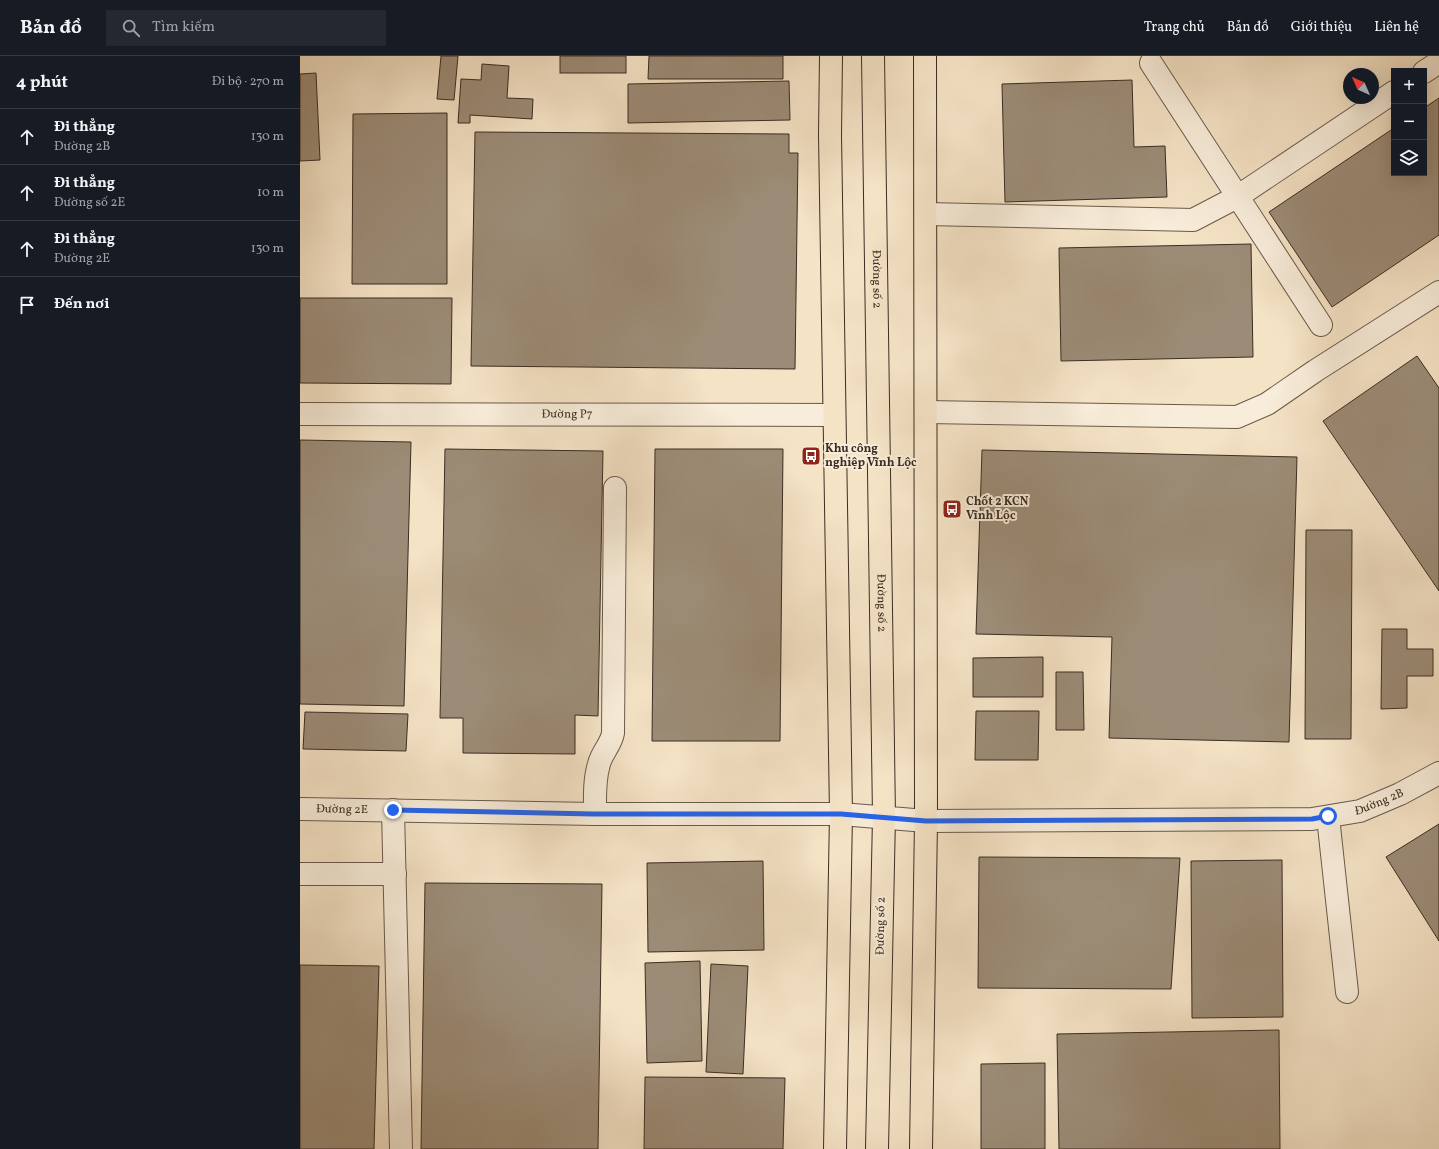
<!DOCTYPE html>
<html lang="vi">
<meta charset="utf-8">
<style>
:root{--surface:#171b24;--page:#242831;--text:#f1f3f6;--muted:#9ea1a6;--line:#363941}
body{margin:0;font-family:Vollkorn,serif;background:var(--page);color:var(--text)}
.controls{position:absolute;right:12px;top:12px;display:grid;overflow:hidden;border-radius:0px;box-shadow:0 4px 16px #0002}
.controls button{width:36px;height:36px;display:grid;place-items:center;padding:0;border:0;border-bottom:1px solid var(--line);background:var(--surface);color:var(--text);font:20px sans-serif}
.compass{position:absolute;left:1043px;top:12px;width:36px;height:36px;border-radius:50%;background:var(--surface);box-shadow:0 4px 16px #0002;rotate:315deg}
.stop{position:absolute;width:12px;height:12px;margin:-9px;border:3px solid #2563eb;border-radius:50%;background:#fff}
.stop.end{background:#2563eb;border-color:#fff;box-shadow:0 1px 4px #0008}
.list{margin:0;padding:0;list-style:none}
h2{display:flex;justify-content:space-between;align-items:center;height:52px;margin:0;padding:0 16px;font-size:17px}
h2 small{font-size:13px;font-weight:400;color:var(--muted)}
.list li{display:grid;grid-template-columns:26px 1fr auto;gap:12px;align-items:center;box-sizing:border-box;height:56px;padding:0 16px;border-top:1px solid var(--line)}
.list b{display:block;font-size:15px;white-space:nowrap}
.list p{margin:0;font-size:13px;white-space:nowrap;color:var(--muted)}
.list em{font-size:13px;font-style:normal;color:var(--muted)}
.icon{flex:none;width:22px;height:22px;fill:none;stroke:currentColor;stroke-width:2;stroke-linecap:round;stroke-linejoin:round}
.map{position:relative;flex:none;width:1139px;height:1093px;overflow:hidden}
header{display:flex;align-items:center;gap:24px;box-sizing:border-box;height:56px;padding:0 20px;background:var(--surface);border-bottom:1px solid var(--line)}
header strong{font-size:19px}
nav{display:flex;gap:22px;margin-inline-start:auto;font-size:14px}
.search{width:280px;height:36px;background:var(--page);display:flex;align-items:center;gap:10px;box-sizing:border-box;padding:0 14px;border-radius:0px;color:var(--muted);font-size:15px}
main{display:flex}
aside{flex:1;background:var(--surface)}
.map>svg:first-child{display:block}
</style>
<header>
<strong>Bản đồ</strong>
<div class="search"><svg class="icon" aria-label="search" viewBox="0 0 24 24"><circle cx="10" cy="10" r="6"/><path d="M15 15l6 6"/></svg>Tìm kiếm</div>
<nav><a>Trang chủ</a><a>Bản đồ</a><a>Giới thiệu</a><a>Liên hệ</a></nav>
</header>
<main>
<aside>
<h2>4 phút<small>Đi bộ · 270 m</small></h2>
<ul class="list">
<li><svg class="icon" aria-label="ahead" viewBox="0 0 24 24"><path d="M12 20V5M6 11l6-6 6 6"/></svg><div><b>Đi thẳng</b><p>Đường 2B</p></div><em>130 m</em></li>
<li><svg class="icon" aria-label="ahead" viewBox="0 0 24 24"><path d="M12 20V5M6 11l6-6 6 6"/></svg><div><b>Đi thẳng</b><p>Đường số 2E</p></div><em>10 m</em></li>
<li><svg class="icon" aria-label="ahead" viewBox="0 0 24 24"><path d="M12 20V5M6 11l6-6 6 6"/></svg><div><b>Đi thẳng</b><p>Đường 2E</p></div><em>130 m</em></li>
<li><svg class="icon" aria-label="arrive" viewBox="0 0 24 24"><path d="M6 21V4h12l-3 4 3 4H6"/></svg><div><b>Đến nơi</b></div></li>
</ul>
</aside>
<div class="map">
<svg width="1139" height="1093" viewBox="0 0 1139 1093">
<rect width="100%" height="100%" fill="#f5e3c6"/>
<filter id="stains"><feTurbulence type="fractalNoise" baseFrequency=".005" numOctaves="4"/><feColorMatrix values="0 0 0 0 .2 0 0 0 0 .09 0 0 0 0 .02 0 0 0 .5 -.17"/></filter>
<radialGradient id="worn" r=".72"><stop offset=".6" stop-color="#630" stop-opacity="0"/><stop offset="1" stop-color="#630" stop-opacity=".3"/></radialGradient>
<g fill="#9c8c77" stroke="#3b2d22">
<path d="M 141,0 L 158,0 L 154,44 L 137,43 Z"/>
<rect x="260" y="0" width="66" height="17"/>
<path d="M 349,0 L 483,0 L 483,23 L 348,23 Z"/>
<path d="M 182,8 L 209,10 L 207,42 L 233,43 L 232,63 L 170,59 L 170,67 L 158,67 L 161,23 L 181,24 Z"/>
<path d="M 16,17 L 20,104 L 0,105 L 0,18 Z"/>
<path d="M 832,24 L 834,91 L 865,90 L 867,141 L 705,146 L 702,28 Z"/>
<path d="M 489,25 L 490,64 L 328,67 L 328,28 Z"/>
<path d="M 1139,42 L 1139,179 L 1032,251 L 969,156 L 1094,72 L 1094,117 L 1124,117 L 1124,52 Z"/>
<path d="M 147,57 L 147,228 L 52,228 L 53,58 Z"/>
<path d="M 175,76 L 489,78 L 489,97 L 498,97 L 495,313 L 171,310 Z"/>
<path d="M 951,188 L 953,301 L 761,305 L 759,192 Z"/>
<path d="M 0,242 L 152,242 L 151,328 L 0,327 Z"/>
<path d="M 1117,300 L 1139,332 L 1139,535 L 1023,365 Z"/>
<path d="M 0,384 L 111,386 L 104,650 L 0,648 Z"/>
<path d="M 145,393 L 303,395 L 298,660 L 275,659 L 275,698 L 163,697 L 163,662 L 140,662 Z"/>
<path d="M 355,393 L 483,393 L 480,685 L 352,685 Z"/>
<path d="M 682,394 L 997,401 L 989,686 L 809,682 L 812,581 L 676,578 Z"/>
<path d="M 1006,474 L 1052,474 L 1051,683 L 1005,683 Z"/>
<path d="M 1082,573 L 1107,573 L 1107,593 L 1133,593 L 1133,620 L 1107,620 L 1107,652 L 1081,653 Z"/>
<path d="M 743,601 L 743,641 L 673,641 L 673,602 Z"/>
<path d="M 756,616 L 783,616 L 784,674 L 756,674 Z"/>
<path d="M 676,655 L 739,655 L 738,704 L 675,704 Z"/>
<path d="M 5,656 L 108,658 L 106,695 L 3,693 Z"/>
<path d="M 1139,768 L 1139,885 L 1086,801 Z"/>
<path d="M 679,801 L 880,802 L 871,933 L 678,932 Z"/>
<path d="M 982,804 L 983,961 L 892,962 L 891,805 Z"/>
<path d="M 463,805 L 464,894 L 348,896 L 347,807 Z"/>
<path d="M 125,827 L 302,828 L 298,1093 L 121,1093 Z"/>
<path d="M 400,905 L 402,1005 L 347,1007 L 345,907 Z"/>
<path d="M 411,908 L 448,910 L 443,1018 L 406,1016 Z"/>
<path d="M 0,909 L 79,910 L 74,1093 L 0,1093 Z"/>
<path d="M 979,974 L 980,1093 L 759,1093 L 757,978 Z"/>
<path d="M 745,1007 L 745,1093 L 681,1093 L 681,1008 Z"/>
<path d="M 345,1021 L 485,1022 L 483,1093 L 344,1093 Z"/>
</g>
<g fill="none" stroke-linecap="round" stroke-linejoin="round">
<defs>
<g id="minor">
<path d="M 851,7 L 1021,269"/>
<path d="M 1124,16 L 1139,6"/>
<path d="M 626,158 L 893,164 L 937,141 L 1094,36"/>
<path d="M 626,356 L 937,361 L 967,348 L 1015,315 L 1139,236"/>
<path id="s1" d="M 0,358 L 534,359"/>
<path id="s2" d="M 0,753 L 295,758 L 541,758 L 626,765 L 1012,763 L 1060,755 L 1100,738 L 1139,717"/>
<path d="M 93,754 L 101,1093"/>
<path d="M 295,758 C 295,742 294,724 299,708 C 302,696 311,689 313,677 L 315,432"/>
<path d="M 1028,761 L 1047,936"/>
<path d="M 0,818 L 95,818"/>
</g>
<g id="major">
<path d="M 531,0 L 530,79 L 541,758 L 535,1093"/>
<path id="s3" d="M 573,0 L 584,761 L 577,1093"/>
<path d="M 621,1093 L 626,765 L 625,0"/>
</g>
</defs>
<use href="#minor" stroke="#6a5a4b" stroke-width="24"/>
<use href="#major" stroke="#3b2d22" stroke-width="24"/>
<use href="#minor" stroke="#f8edda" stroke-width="22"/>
<use href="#major" stroke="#f5e3c6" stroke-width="22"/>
</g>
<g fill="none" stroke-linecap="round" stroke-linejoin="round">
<path stroke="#2563eb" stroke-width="5" d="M 93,754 L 294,758 L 541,758 L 626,765 L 1012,763 L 1028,760"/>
</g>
<defs>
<symbol id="bus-square" viewBox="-11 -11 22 22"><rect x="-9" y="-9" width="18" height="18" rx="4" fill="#8f2418" stroke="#f8edda"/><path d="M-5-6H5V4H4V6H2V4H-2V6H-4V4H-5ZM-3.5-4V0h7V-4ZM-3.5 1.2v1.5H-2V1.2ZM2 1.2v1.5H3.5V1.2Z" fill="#fff"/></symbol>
</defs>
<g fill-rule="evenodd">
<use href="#bus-square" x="500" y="389" width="22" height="22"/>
<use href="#bus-square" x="641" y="442" width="22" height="22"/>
</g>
<g text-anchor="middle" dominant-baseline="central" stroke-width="4" stroke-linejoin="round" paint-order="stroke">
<g font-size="12" fill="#3b2d22" stroke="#f8edda">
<text stroke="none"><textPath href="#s3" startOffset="223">Đường số 2</textPath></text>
<text stroke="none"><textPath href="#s1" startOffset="267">Đường P7</textPath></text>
<text stroke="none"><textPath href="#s3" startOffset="547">Đường số 2</textPath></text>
<text stroke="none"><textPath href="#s2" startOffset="1082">Đường 2B</textPath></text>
<text stroke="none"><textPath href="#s2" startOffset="42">Đường 2E</textPath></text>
<text transform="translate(581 870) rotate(-89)">Đường số 2</text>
</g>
<g font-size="12" font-weight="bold" fill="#3b2d22" stroke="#f8edda" text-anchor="start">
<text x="525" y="393">Khu công<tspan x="525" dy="14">nghiệp Vĩnh Lộc</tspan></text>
<text x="666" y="446">Chốt 2 KCN<tspan x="666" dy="14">Vĩnh Lộc</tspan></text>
</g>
</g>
<rect width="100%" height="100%" filter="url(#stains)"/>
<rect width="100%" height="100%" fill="url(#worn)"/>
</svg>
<div class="controls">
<button>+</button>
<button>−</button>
<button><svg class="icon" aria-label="layers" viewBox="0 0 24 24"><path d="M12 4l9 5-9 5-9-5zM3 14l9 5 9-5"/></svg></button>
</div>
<svg class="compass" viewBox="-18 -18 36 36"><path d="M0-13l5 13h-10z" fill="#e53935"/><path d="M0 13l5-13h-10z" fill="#9ea1a6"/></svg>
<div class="stop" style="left:1028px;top:760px"></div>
<div class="stop end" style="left:93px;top:754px"></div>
</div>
</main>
